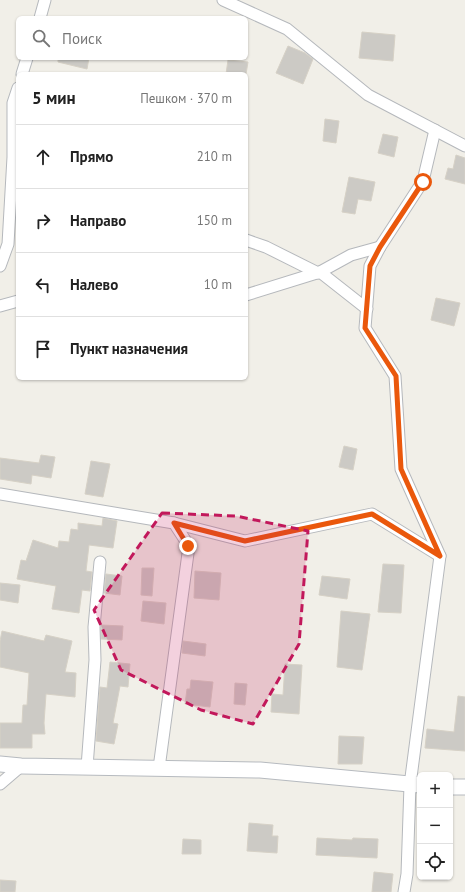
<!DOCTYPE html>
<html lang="ru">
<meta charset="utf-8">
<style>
:root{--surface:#fff;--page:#f2f2f2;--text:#222;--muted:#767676;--line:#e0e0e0}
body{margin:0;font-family:"PT Sans",sans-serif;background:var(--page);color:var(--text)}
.controls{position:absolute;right:12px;bottom:12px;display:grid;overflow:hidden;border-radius:6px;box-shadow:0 1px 3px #0004}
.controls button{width:36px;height:36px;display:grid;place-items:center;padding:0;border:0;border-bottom:1px solid var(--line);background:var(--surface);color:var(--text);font:20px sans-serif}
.stop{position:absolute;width:12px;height:12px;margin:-9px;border:3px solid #ea580c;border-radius:50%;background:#fff}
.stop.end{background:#ea580c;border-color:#fff;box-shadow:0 1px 4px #0008}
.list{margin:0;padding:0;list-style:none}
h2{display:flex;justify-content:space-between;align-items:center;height:52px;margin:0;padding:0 16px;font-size:17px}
h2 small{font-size:13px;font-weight:400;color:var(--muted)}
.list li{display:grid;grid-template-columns:26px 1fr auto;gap:12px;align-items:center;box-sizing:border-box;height:64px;padding:0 16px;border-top:1px solid var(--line)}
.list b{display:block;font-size:15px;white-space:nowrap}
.list em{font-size:13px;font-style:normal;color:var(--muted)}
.icon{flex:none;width:22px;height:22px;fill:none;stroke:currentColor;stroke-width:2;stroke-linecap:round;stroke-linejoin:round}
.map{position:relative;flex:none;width:465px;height:892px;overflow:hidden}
.search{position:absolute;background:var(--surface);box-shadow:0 1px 3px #0004;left:16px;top:16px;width:232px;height:44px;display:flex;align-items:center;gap:10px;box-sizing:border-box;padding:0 14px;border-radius:6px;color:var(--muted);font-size:15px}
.panel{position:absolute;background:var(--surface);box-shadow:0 1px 3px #0004;left:16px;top:72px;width:232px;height:308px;border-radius:6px}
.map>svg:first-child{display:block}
</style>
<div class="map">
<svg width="465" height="892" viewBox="0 0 465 892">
<rect width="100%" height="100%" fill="#f1efe8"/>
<g fill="#cccac5" stroke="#d6d1c6">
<path d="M 362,32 L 395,35 L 393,61 L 359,58 Z"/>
<path d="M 288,46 L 305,53 L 313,59 L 303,84 L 276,73 Z"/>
<path d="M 58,58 L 89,58 L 87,69 L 58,62 Z"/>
<path d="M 228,60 L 248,62 L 246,74 L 226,74 Z"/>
<path d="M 325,119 L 339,121 L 336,143 L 323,141 Z"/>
<path d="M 383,134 L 398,137 L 394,157 L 378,153 Z"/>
<path d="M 456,155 L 465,158 L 465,184 L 445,179 L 448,168 L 453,169 Z"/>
<path d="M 349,177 L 375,182 L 371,201 L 358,199 L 355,214 L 342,212 Z"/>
<path d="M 436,298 L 460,303 L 454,326 L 431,320 Z"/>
<path d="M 344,446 L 357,449 L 353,470 L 339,467 Z"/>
<path d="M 41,455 L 55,457 L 51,478 L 32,475 L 31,484 L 0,479 L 0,458 L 39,463 Z"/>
<path d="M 91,461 L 110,464 L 103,497 L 85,494 Z"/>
<path d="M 103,518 L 117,521 L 113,548 L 89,545 L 86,571 L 92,572 L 90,591 L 82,590 L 79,613 L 52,609 L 56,586 L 17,579 L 21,560 L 26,561 L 33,540 L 58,548 L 59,541 L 69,542 L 71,529 L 78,530 L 78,523 L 102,526 Z"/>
<path d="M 383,564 L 404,565 L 401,613 L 378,612 Z"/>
<path d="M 142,568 L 154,568 L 152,596 L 141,595 Z"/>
<path d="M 195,571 L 221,573 L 219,600 L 194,598 Z"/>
<path d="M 106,574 L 122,576 L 120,595 L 104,593 Z"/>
<path d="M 322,576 L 350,579 L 347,599 L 319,595 Z"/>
<path d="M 0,583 L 20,585 L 18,603 L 0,600 Z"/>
<path d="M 143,601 L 166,603 L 164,624 L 141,621 Z"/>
<path d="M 341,611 L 370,614 L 362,670 L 337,667 Z"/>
<path d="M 101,625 L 123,626 L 122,640 L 101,639 Z"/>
<path d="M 2,631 L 44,641 L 46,635 L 72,641 L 65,672 L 76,673 L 75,697 L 46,694 L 44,723 L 45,734 L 32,734 L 32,748 L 0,748 L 0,723 L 22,723 L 23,705 L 27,705 L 29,673 L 0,667 L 0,641 Z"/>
<path d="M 183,641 L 206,644 L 205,656 L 182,653 Z"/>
<path d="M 110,662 L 130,664 L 128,687 L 120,686 L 113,723 L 118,724 L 114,744 L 96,741 L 100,687 L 107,688 Z"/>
<path d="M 285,664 L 302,665 L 299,714 L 271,712 L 272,694 L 283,695 Z"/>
<path d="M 191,680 L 213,682 L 210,707 L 185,704 L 187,689 L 190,689 Z"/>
<path d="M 235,683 L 247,684 L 245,705 L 234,704 Z"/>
<path d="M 458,696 L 465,697 L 465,751 L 425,748 L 427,729 L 454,732 Z"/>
<path d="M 339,736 L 364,737 L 362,764 L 338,764 Z"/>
<path d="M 249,823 L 273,825 L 272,836 L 278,836 L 277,853 L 247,851 Z"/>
<path d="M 317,838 L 352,840 L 353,838 L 378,839 L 377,858 L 316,855 Z"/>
<path d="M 183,839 L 201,840 L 201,854 L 182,854 Z"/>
<path d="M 374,872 L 393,874 L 391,892 L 372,892 Z"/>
<path d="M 0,880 L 16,881 L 15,892 L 0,892 Z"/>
</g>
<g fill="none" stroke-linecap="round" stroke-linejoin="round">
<defs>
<g id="street">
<path d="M 223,0 L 287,29 L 368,95 L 465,146"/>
<path d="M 40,18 L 45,0"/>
<path d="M 22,74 L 27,58"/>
<path d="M 435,130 L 423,181 L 380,247 L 370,266 L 365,328 L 395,376 L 401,469 L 440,556"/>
<path d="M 246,240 L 266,247 L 318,273"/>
<path d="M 0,266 L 8,244 L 13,157 L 13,103 L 18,88"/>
<path d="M 320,272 L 351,255 L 380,247"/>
<path d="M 246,295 L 320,272 L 367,309"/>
<path d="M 0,306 L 18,301"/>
<path d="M 0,494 L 174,523 L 189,546 L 159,768"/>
<path d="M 174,523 L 245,541 L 372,514 L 440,556 L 410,785 L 407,874 L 404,892"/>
<path d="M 87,767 L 95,660 L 94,627 L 100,562"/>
<path d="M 0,784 L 21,766"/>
</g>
<g id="secondary">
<path d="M 0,764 L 21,766 L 260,770 L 420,785"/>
<path d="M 450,787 L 465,787"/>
</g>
</defs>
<use href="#street" stroke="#b5b8bc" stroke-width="13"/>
<use href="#secondary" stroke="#b6babf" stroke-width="17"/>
<use href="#street" stroke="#fff" stroke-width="11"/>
<use href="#secondary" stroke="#fff" stroke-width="15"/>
</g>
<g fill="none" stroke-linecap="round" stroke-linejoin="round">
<path stroke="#ea580c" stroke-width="5" d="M 188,546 L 174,523 L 245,541 L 372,514 L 440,556 L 401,469 L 396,376 L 365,328 L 370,266 L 380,247 L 423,182"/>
</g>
<path fill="#c2185b" fill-opacity="0.2" stroke="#c2185b" stroke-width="3" stroke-dasharray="8 5" stroke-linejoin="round" d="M 162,513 L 236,516 L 308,531 L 299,644 L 253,724 L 201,710 L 121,670 L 94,610 Z"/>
</svg>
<div class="controls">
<button>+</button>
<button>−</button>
<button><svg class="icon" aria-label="locate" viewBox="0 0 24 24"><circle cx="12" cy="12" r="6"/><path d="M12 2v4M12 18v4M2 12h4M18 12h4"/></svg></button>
</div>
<div class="stop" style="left:423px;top:182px"></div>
<div class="stop end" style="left:188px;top:546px"></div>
<div class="search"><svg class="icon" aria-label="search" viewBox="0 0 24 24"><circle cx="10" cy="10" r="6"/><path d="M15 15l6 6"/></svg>Поиск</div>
<section class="panel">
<h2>5 мин<small>Пешком · 370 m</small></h2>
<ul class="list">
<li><svg class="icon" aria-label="ahead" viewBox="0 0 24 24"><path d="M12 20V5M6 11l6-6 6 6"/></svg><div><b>Прямо</b></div><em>210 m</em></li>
<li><svg class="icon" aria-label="right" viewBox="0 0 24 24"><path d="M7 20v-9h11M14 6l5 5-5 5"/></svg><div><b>Направо</b></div><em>150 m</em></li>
<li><svg class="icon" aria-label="left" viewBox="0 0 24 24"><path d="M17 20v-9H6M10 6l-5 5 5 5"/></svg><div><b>Налево</b></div><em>10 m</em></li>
<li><svg class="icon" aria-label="arrive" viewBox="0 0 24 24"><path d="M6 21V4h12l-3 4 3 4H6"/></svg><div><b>Пункт назначения</b></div></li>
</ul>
</section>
</div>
